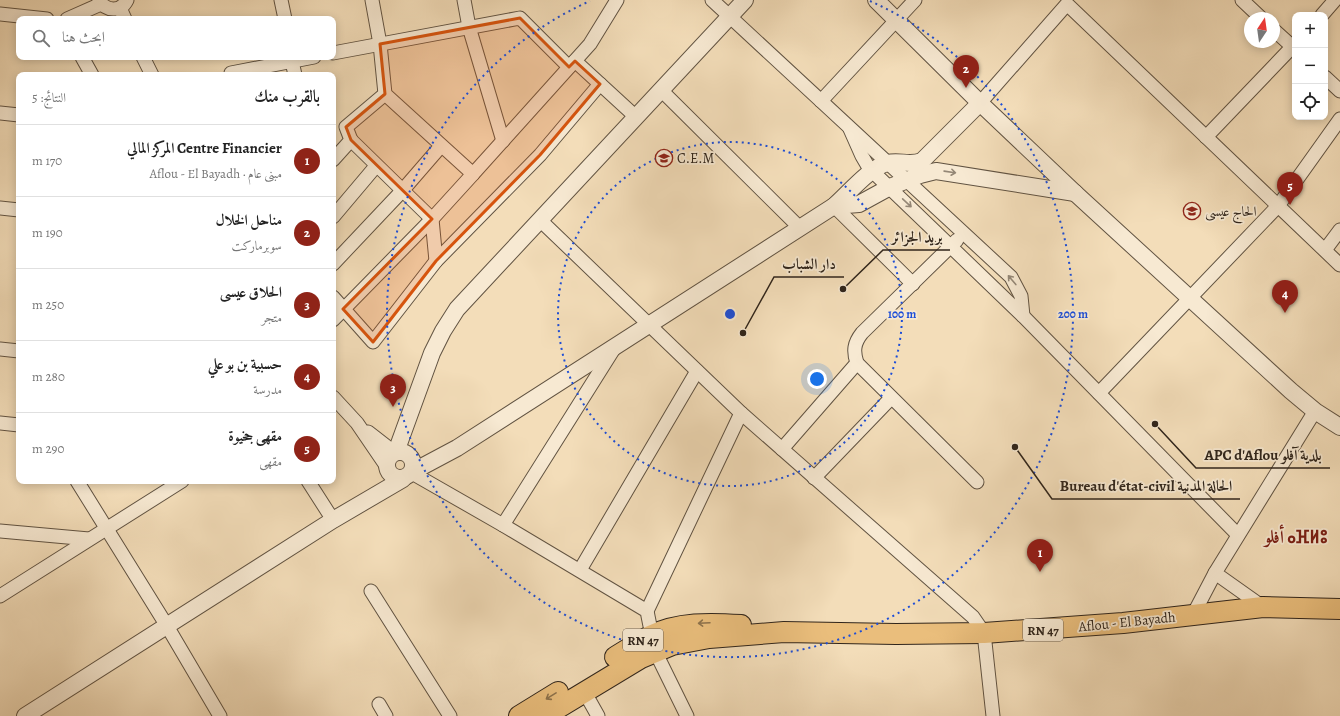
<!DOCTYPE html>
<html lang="ar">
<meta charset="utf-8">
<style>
:root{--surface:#fff;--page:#f6f6f6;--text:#222;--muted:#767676;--line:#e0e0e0;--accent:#8f2418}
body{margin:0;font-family:Alegreya,Amiri,"Noto Sans Tifinagh",serif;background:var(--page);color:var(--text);direction:rtl}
.controls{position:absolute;right:12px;top:12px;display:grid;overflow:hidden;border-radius:8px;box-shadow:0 2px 10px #0003}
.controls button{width:36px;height:36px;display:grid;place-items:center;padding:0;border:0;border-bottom:1px solid var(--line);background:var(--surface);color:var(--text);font:20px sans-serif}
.compass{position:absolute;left:1244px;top:12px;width:36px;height:36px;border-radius:50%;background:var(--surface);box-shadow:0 2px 10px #0003;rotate:13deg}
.you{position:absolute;left:817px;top:379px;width:14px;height:14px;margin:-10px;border:3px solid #fff;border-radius:50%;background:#1a73e8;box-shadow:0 0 0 6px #1a73e833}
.badge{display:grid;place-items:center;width:26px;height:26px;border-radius:50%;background:var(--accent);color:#fff;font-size:13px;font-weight:700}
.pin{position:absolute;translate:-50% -33px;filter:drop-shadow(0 1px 2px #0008)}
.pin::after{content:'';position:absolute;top:21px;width:14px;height:12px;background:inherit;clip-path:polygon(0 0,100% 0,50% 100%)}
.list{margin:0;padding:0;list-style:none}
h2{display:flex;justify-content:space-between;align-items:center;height:52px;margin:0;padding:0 16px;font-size:17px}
h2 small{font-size:13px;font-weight:400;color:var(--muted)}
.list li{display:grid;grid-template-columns:26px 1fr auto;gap:12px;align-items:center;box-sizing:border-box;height:72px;padding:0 16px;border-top:1px solid var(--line)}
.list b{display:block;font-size:15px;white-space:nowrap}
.list p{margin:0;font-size:13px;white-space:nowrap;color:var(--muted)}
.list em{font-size:13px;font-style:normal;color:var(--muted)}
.icon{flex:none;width:22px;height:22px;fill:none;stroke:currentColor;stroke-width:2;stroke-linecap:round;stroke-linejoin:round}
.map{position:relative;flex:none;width:1340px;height:716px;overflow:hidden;direction:ltr}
.search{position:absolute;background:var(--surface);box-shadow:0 2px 10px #0003;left:16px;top:16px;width:320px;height:44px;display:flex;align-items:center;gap:10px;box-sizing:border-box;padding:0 14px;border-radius:8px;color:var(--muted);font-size:15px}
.panel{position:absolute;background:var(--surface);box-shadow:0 2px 10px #0003;left:16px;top:72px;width:320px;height:412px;border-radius:8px;direction:rtl}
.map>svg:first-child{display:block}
</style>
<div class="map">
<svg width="1340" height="716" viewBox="0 0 1340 716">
<rect width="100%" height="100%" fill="#f3ddb9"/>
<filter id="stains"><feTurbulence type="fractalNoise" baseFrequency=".005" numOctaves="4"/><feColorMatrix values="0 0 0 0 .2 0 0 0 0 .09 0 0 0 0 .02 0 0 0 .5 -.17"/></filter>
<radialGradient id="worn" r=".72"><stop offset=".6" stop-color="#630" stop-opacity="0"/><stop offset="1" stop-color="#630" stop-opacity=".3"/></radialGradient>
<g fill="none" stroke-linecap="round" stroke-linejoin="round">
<defs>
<g id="minor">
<path d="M 99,0 C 106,12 121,12 127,0"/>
<path d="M 281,0 L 285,19"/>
<path d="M 464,0 L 469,27 L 503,141"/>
<path d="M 712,0 L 1011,277 L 1021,296 L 1023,316"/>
<path d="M 1242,0 L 1261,18"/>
<path d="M 120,8 L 125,19"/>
<path d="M 0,14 L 47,19"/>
<path d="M 1322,15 L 1335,0"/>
<path d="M 67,19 L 101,4"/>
<path d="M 1274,30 L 1295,49"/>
<path d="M 333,53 L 520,18 L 569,67"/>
<path d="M 82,57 L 92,75"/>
<path d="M 143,57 L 152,75"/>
<path d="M 291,57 L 295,75"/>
<path d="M 575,61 L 636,117"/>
<path d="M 231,73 L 314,57"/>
<path d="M 1325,77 L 1340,91"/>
<path d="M 661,90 L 800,228"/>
<path d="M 821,101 L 915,0"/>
<path d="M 980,103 L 1067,4 L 1340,265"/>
<path d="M 0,113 L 19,115"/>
<path d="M 850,129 L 862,156 L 869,168 L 1023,316 L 1238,535"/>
<path d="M 1206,137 L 1295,44"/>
<path d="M 351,140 L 432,219 L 436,261"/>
<path d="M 333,160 L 351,140 L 346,127 L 385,94"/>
<path d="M 473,174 L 590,44 L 617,0"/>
<path d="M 834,206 L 913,284"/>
<path d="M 0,208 L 19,210"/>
<path d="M 333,217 L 376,166"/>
<path d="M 540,220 L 741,413 L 973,617 L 984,633 L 993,716"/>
<path d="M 957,240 L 862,333 C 854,343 853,351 857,363 L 977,482"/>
<path d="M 1325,250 L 1340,230"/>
<path d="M 333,264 L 402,191 L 441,146"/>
<path d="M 333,297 L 373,342 L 436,261 L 540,155 L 600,84"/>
<path d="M 333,320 L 432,219 L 473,174 L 385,94 L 380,44 L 372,0"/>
<path d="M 0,349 L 19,351"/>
<path d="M 1099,393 L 1278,206 L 1340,119"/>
<path d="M 333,397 L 357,423 L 387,467"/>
<path d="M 0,423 L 19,425"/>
<path d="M 368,432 L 395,453"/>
<path d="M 782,449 L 857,363"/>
<path d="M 412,473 L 503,525 L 647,611 L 655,651 L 687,716"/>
<path d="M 814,478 L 891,398"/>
<path d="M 77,481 L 167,626 L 220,716"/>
<path d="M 308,481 L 333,520"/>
<path d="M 503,525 L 615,347"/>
<path d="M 0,531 L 89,539"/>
<path d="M 580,570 L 697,371"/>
<path d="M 371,591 L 450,716"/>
<path d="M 0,596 L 182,481"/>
<path d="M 1263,607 L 1215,573 L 1315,411"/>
<path d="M 647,611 L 741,413"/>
<path d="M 1193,615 L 1215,573"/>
<path d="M 584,691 L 598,716"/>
<path d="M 379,704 L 386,716"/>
</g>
<g id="tertiary">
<path d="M 876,0 L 980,103 L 1075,193 L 1291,391 L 1315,411 L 1340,427"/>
<path d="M 834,206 L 859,204 L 890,187 L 920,175 L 936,171 L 1075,193"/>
<circle cx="400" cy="465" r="13"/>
<path d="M 396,452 L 432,353 L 443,331 L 457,309 L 745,0"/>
<path d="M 412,472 L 457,448 L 834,206 C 847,195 871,166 888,163 C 899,160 910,166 922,161 L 980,103"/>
<path d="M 25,716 L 333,520 L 403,479"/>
</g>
<g id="primary">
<path d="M 615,657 C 626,650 638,643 650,636 C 678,622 710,623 741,625"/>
<path d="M 519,716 L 558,692"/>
<path d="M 545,716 L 641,658 L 672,645 L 709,638 L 784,632 L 896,634 L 984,633 L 1123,623 L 1263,607 L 1340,609"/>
</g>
</defs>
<use href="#minor" stroke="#615342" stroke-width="15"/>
<use href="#tertiary" stroke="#615342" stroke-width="18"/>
<use href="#primary" stroke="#30251b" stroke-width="22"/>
<use href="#minor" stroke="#f7e9d2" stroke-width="13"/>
<use href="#tertiary" stroke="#f7e9d2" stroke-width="16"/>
<use href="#primary" stroke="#eabe7c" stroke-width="20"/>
</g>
<defs><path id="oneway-shaft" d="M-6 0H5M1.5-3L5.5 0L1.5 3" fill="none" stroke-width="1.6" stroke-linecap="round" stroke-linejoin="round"/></defs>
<g stroke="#948776">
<use href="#oneway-shaft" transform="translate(950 172) rotate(8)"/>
<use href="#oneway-shaft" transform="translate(907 203) rotate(43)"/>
<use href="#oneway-shaft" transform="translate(1012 280) rotate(-130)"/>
</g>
<g stroke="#8d724c">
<use href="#oneway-shaft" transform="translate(704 623) rotate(177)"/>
<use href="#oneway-shaft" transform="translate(551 696) rotate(148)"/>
</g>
<path fill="#d6540e" fill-opacity="0.2" stroke="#d6540e" stroke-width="3" stroke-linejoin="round" d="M 520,18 L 569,67 L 575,61 L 600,84 L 540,155 L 436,261 L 373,342 L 343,309 L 432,219 L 351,140 L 346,127 L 385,94 L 380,44 Z"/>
<g fill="none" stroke="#1d4ed8" stroke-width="2" stroke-dasharray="2 4">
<circle cx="730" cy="314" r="172"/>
<path d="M870 1A343 343 0 1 1 590 1"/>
</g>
<defs>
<symbol id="school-ring" viewBox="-11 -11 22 22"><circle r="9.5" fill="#f7e9d2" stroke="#8f2418" stroke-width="1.5"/><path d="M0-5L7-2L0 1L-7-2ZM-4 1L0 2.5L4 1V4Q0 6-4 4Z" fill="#8f2418"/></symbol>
</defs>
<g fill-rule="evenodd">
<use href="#school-ring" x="654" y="148" width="20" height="20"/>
<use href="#school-ring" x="1182" y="201" width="20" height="20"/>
</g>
<g text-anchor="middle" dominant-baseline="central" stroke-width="3.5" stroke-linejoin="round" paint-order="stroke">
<g fill="#f7e9d2" stroke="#6c6052" stroke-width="1">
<rect x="1023" y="619" width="40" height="22" rx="3"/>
<rect x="623" y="629" width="40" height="22" rx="3"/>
</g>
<g font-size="13" font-weight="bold" fill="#30251b">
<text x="1043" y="630">RN 47</text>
<text x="643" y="640">RN 47</text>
</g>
<g font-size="14" fill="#30251b" stroke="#f7e9d2" text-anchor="start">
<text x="677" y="158">C.E.M</text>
<text x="1205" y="211">الحاج عيسى</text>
</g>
<g font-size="14" fill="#30251b" stroke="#f7e9d2">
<text transform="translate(1127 622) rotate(-6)">Aflou - El Bayadh</text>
</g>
<g font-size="18" font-weight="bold" fill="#7a1f14" stroke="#f7e9d2">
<text x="1296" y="537">أفلو ⴰⴼⵍⵓ</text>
</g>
</g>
<circle cx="730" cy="314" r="6" fill="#1d4ed8" stroke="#f7e9d2" stroke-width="2"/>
<g font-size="12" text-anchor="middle" font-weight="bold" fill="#1d4ed8" stroke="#f7e9d2" stroke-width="3.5" stroke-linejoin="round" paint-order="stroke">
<text x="902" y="318">100 m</text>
<text x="1073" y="318">200 m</text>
</g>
<path fill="none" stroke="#30251b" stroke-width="1.5" d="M843 289L883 250H950M743 333L774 277H844M1155 424L1196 468H1330M1015 447L1052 499H1240"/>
<g fill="#30251b" stroke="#f7e9d2" stroke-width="1.5">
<circle cx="843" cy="289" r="4"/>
<circle cx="743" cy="333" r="4"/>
<circle cx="1155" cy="424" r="4"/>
<circle cx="1015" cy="447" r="4"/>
</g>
<g font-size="15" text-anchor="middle" font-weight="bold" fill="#30251b" stroke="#f7e9d2" stroke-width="3.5" stroke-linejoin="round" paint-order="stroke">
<text x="917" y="242">بريد الجزائر</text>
<text x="809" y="269">دار الشباب</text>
<text x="1263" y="460">APC d'Aflou بلدية آفلو</text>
<text x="1146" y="491">Bureau d'état-civil الحالة المدنية</text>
</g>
<rect width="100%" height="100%" filter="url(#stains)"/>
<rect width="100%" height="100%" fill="url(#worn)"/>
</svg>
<div class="controls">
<button>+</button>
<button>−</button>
<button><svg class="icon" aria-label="locate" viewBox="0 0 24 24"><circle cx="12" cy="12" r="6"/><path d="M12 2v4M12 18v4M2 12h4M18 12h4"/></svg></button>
</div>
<svg class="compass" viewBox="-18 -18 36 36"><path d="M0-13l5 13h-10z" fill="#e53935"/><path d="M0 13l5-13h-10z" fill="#767676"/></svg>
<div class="you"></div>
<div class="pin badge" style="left:1040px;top:572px">1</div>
<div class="pin badge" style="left:966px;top:88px">2</div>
<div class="pin badge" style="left:393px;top:407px">3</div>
<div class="pin badge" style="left:1285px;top:313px">4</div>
<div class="pin badge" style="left:1290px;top:205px">5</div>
<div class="search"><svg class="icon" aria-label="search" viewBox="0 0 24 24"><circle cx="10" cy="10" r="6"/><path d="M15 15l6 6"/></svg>ابحث هنا</div>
<section class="panel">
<h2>بالقرب منك<small>النتائج: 5</small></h2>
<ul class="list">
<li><span class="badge">1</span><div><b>Centre Financier المركز المالي</b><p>مبنى عام · Aflou - El Bayadh</p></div><em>170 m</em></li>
<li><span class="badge">2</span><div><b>مناحل الخلال</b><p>سوبرماركت</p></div><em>190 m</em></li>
<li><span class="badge">3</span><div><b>الحلاق عيسى</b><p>متجر</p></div><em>250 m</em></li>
<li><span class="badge">4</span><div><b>حسبية بن بو علي</b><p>مدرسة</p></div><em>280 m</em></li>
<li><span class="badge">5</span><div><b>مقهى جخيوة</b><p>مقهى</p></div><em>290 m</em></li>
</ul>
</section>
</div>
